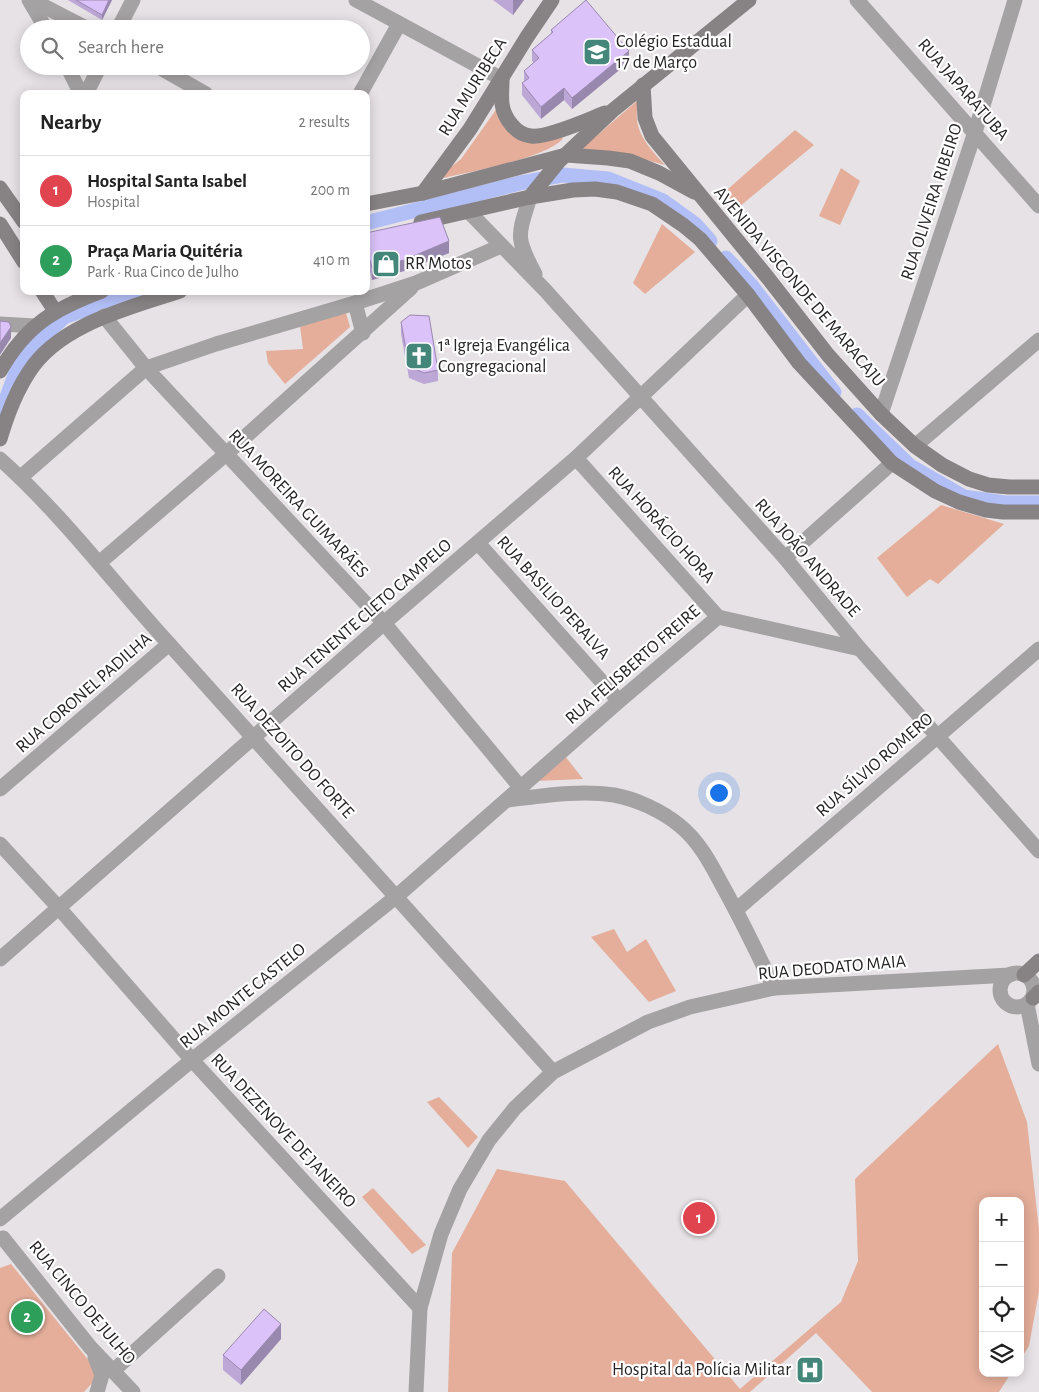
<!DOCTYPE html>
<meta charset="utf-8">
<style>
:root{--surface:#fff;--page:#f2f2f2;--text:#222;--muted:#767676;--line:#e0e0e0;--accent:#44877a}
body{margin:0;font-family:"Alegreya Sans",sans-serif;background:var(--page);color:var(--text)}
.controls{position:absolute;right:15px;bottom:15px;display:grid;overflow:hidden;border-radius:10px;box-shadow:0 2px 12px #0003}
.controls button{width:45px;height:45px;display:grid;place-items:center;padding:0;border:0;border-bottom:1px solid var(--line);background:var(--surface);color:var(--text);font:25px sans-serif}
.you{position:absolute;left:718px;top:792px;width:18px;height:18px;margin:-12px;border:4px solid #fff;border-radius:50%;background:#1a73e8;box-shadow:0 0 0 8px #1a73e833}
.badge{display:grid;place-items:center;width:32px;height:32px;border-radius:50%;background:var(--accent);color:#fff;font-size:16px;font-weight:700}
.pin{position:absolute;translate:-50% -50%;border:2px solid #fff;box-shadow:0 1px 5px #0006}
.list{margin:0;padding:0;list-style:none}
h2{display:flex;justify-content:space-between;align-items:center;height:65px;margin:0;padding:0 20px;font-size:21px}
h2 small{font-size:16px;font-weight:400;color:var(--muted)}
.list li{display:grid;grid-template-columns:32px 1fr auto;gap:15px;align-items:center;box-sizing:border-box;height:70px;padding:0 20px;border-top:1px solid var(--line)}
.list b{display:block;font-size:19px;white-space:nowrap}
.list p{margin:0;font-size:16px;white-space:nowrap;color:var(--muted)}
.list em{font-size:16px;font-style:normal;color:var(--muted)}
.icon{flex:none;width:28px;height:28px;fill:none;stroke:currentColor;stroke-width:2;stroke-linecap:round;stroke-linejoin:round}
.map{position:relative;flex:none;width:1039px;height:1392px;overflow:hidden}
.search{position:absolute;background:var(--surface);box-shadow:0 2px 12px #0003;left:20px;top:20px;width:350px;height:55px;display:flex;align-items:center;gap:12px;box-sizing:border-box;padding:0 18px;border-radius:28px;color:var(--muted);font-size:19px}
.panel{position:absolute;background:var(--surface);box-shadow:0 2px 12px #0003;left:20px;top:90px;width:350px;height:205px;border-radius:10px}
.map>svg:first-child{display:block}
</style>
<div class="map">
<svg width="1039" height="1392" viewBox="0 0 1039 1392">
<rect width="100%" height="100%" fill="#e7e2e5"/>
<g fill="#e4ae9a">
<path d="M 638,100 C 638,106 636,114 637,120 C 639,138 654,153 665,165 L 639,158 L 580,150 Z"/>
<path d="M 498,107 L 519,139 L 560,136 L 563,139 C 542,160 466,172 435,180 L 461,159 Z"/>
<path d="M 795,130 L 814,145 L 733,212 L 719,197 Z"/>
<path d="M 841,168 L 860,181 L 840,225 L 819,216 Z"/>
<path d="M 662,224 L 695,252 L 645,294 L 633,283 Z"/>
<path d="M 346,313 L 350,327 L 285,384 L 268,363 L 266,351 L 303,349 L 300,326 Z"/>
<path d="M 941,505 L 1004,524 L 938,584 L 930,579 L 907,597 L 877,558 Z"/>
<path d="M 565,756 L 583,779 L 536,781 Z"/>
<path d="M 614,929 L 627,952 L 646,939 L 676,991 L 649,1002 L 591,937 Z"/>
<path d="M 998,1044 L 1027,1122 L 1039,1230 L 1039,1291 L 1029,1346 L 1020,1360 L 1020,1201 L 983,1201 L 983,1373 L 1011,1373 L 999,1392 L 872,1392 L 816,1333 L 750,1392 L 448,1392 L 452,1253 L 497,1169 L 565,1181 L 740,1389 L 841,1302 L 858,1261 L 855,1179 Z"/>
<path d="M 439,1097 L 478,1137 L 468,1148 L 427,1102 Z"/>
<path d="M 373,1188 L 426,1245 L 412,1254 L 362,1197 Z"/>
<path d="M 11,1264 L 94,1367 L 94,1381 L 84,1392 L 0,1392 L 0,1268 Z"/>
</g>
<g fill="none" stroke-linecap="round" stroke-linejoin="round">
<g stroke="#b2bff7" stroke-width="15">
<path d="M 366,223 L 520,183 L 563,175 L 608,179 L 663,201 L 695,224 L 710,241"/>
<path d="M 726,258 L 751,285 L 834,392"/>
<path d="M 857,415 L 910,466 L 964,497 L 1005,503 L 1039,503"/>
<path d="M 0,416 L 17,370 L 34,345 L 64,317 L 138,291"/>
</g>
<g stroke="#a5a2a3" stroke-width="15">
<path d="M 29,0 L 46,29"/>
<path d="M 32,0 L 88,29"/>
<path d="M 356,0 L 502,79"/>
<path d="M 857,0 L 1039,206"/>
<path d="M 118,29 L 133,0"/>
<path d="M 67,66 L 81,94"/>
<path d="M 157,66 L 206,94"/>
<path d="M 86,94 L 100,66"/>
<path d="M 360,94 L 399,24"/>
<path d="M 530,197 C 518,236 515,237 535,274"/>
<path d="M 469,212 L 545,290 L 785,558 L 860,649 L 1039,851"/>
<path d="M 355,303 L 363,333"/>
<path d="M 104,316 L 146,368 L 384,623 L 521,788"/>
<path d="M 0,324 L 35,326"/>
<path d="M 881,414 L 975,132 L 1015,0"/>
<path d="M 915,446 L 1039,340"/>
<path d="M 576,458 L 718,617"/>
<path d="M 0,459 C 63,515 114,584 171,646 C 299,787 426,929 553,1072"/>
<path d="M 21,477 L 146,368 L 216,344 L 355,303 L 416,283 L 501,246"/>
<path d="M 478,543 L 619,701"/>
<path d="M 785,558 L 892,463"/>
<path d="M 99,563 L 226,454 L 411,288"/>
<path d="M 718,617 L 860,649"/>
<path d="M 0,789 L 169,644"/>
<path d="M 508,800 C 543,796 579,790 614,795 C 636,799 662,811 679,825 C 698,840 710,862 721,883 C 740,917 757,952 774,988"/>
<path d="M 0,844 L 59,908 L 192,1060 L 420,1308"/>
<path d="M 736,910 L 1039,649"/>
<path d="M 0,959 L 384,623 L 576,458 L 748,295"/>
<circle cx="1017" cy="990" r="17"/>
<path d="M 1027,1004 L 1039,1064"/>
<path d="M 0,1219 L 192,1060 L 397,896 L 619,701 L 718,617"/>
<path d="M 3,1238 L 90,1347 L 133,1392"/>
<path d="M 95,1357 L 102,1375 L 97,1392"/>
<path d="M 113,1371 L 218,1276"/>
<path d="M 416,1392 L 420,1308 L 441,1234 L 460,1189 L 489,1140 L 515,1108 L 553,1072 L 648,1022 L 690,1007 L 774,988 L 1010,975"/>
</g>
<g stroke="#878283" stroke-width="15">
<path d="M 502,81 C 502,88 501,97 502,104 C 504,118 516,135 531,136 C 548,138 587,120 605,113"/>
<path d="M 643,85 L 645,118 L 652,136 L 768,278 L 828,355 L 881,414 L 915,446 L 942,465 L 969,479 L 988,485 L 1009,487 L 1039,487"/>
<path d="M 0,188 L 24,222"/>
<path d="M 423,193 L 470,129 L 527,37 L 552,0"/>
<path d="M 530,197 L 559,161 L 612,111 L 749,0"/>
<path d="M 366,204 L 423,193 L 566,155 L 608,158 L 630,161 L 659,173 L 694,192"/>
<path d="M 421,222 L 530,197 L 573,190 L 595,189 L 617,192 L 652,204 L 683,225 L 700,239 L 748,295 L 799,363 L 892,463 L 935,491 L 959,502 L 986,510 L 1003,512 L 1039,512"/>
<path d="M 0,224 L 24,262"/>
<path d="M 42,291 L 55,311"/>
<path d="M 0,371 C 26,325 54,309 102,291"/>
<path d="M 0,439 C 7,415 15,393 29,372 C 59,324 130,308 180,291"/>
<path d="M 1024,975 L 1039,961"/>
<path d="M 1033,998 L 1039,992"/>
</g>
</g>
<g fill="#bca7d6">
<path d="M 68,0 L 112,0 L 102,20 Z"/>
<path d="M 493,0 L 524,0 L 513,15 Z"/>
<path d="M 551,30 L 629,62 L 572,109 L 564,100 L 541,119 L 522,95 L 522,83 L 524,82 L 524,71 L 534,63 L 532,61 L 532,50 L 551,34 Z"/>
<path d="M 366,233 L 449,253 L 404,271 L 372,280 L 366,256 Z"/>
<path d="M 401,322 L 438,370 L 438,381 L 424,384 L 409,378 L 401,334 Z"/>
<path d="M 281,1339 L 241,1385 L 223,1370 L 223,1355 Z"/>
</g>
<g fill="#9988ae">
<path d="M 109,0 L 112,0 L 102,20 L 102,15 Z"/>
<path d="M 513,0 L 524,0 L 513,15 Z"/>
<path d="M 629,51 L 629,62 L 572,109 L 572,98 Z"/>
<path d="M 564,88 L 564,100 L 541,119 L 541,107 Z"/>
<path d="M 449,241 L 449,253 L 404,271 L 372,280 L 372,268 Z"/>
<path d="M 11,327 L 11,338 L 0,355 L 0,343 Z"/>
<path d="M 281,1324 L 281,1339 L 241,1385 L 241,1370 Z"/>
</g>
<g fill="#dbc2f9" stroke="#9988ae">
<path d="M 76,0 L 109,0 L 102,15 Z"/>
<path d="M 586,0 L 629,51 L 572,98 L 564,88 L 541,107 L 522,83 L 529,78 L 524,71 L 539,58 L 532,50 L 553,32 L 551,30 Z"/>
<path d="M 440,217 L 449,241 L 404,260 L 372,268 L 366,245 L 366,233 Z"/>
<path d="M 410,315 L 429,316 L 438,370 L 424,373 L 409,366 L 401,322 Z"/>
<path d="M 0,321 L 9,322 L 11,327 L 0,343 Z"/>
<path d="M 264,1309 L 281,1324 L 241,1370 L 223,1355 Z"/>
</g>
<defs>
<symbol id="school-square" viewBox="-11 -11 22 22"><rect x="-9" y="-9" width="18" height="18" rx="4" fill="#44877a" stroke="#fff"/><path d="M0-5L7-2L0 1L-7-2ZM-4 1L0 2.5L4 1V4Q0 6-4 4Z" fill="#fff"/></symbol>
<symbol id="shop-square" viewBox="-11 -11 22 22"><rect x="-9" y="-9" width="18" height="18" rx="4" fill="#44877a" stroke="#fff"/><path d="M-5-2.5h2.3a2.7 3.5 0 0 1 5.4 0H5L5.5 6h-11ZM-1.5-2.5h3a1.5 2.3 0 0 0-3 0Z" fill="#fff"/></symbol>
<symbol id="church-square" viewBox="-11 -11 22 22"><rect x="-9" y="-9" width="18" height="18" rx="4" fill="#44877a" stroke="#fff"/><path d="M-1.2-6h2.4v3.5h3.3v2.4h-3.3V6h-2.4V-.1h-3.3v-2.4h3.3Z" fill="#fff"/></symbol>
<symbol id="hospital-square" viewBox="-11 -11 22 22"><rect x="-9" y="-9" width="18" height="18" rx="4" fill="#44877a" stroke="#fff"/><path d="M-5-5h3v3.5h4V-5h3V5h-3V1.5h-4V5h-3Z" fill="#fff"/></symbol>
</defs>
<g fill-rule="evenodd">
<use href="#school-square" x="581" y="36" width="32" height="32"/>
<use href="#shop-square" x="370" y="248" width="32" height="32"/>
<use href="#church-square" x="403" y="340" width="32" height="32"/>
<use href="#hospital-square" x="794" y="1354" width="32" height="32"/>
</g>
<g text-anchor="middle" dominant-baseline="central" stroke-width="4.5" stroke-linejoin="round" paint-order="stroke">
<g font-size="18" fill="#262425" stroke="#fff" text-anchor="start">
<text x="616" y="42">Colégio Estadual<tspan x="616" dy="21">17 de Março</tspan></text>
<text x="405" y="264">RR Motos</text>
<text x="438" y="346">1ª Igreja Evangélica<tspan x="438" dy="21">Congregacional</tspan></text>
<text x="791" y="1370" text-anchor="end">Hospital da Polícia Militar</text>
</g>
<g font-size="18" fill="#262425" stroke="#fff">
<text transform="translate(473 87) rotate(-58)">RUA MURIBECA</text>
<text transform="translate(963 90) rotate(49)">RUA JAPARATUBA</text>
<text transform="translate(932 202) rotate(-72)">RUA OLIVEIRA RIBEIRO</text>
<text transform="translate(799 287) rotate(50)">AVENIDA VISCONDE DE MARACAJU</text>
<text transform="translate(298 504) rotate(47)">RUA MOREIRA GUIMARÃES</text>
<text transform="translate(661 525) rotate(48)">RUA HORÁCIO HORA</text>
<text transform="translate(807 558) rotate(49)">RUA JOÃO ANDRADE</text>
<text transform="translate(553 598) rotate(48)">RUA BASILIO PERALVA</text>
<text transform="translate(365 616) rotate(-41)">RUA TENENTE CLETO CAMPELO</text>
<text transform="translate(633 665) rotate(-41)">RUA FELISBERTO FREIRE</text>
<text transform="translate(84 693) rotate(-41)">RUA CORONEL PADILHA</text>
<text transform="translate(292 751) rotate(48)">RUA DEZOITO DO FORTE</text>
<text transform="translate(875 765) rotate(-41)">RUA SÍLVIO ROMERO</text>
<text transform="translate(832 968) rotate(-5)">RUA DEODATO MAIA</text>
<text transform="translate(243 996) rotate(-39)">RUA MONTE CASTELO</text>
<text transform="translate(283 1131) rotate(47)">RUA DEZENOVE DE JANEIRO</text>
<text transform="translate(82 1303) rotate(50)">RUA CINCO DE JULHO</text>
</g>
</g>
</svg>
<div class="controls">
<button>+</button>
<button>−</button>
<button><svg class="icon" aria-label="locate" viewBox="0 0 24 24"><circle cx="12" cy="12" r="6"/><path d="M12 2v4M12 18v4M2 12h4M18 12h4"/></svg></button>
<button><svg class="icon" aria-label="layers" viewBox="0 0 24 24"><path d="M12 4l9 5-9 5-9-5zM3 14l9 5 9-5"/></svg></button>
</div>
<div class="you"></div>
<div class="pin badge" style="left:699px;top:1218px;background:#e0444e">1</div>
<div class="pin badge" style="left:27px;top:1317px;background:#2e9e5b">2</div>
<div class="search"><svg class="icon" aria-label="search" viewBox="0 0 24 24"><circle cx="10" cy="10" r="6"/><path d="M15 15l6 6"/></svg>Search here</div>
<section class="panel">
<h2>Nearby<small>2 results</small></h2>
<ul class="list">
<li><span class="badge" style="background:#e0444e">1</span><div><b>Hospital Santa Isabel</b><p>Hospital</p></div><em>200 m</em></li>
<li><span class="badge" style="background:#2e9e5b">2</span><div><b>Praça Maria Quitéria</b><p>Park · Rua Cinco de Julho</p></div><em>410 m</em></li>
</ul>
</section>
</div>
